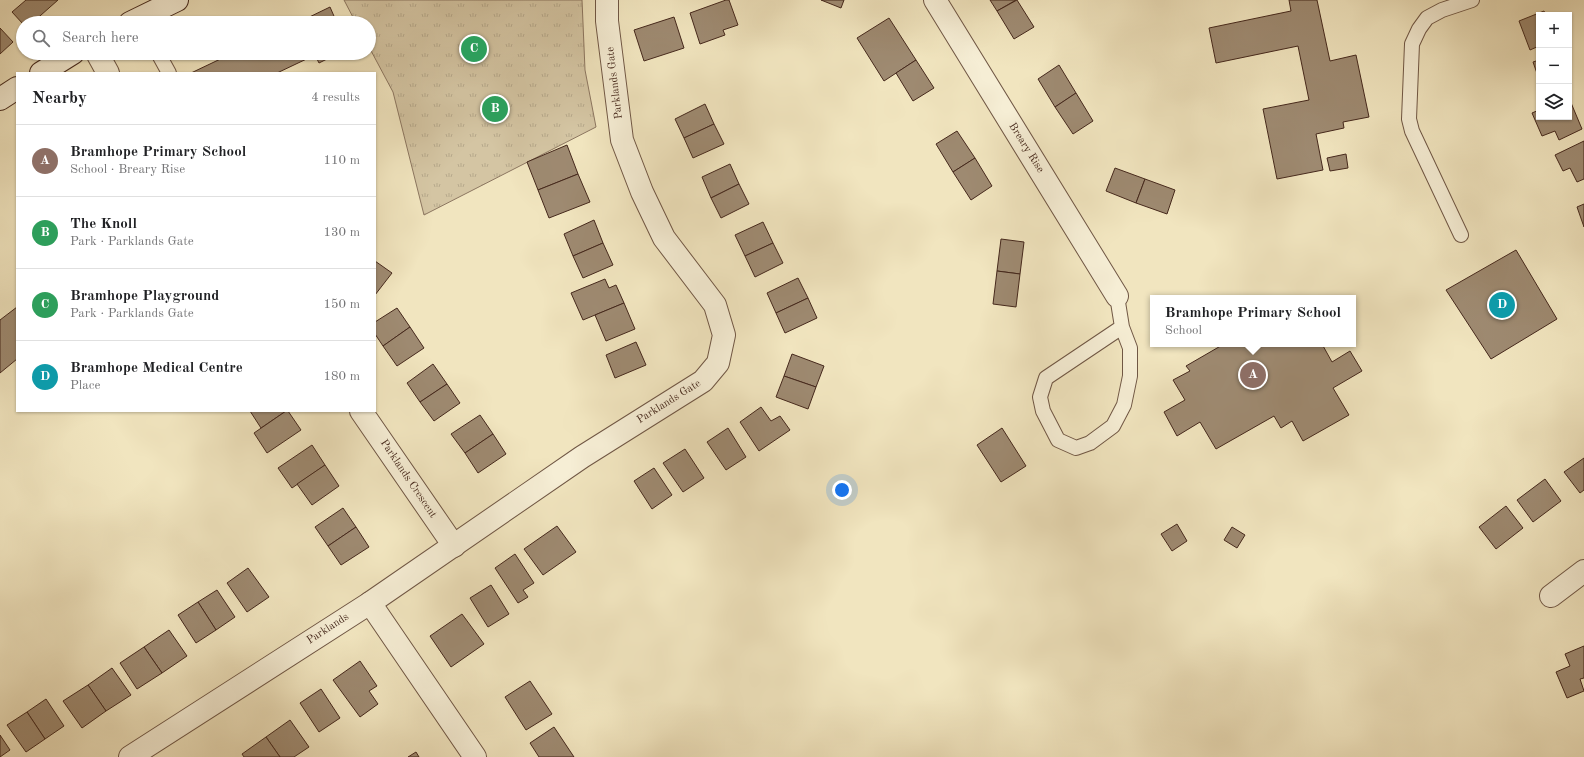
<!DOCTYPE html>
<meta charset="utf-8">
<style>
:root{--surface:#fff;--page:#f2f2f2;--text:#202124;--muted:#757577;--line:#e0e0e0;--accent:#ea580c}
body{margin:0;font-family:"Old Standard TT",serif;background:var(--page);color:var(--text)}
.controls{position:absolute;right:12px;top:12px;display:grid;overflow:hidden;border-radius:0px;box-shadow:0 1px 3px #0004}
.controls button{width:36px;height:36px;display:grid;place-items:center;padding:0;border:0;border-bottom:1px solid var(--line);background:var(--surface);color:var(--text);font:20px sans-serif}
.you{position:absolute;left:842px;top:490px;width:14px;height:14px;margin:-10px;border:3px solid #fff;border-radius:50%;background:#1a73e8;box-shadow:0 0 0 6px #1a73e833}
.badge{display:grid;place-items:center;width:26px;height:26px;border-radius:50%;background:var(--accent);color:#fff;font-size:13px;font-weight:700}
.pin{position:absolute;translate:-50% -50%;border:2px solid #fff;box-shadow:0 1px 4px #0006}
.popup{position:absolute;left:1150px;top:295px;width:206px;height:52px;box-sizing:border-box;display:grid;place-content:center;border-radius:0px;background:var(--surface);filter:drop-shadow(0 1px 3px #0005);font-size:13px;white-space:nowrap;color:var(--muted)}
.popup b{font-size:15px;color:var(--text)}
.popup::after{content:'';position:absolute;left:50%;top:100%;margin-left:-8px;border:8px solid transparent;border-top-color:var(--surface)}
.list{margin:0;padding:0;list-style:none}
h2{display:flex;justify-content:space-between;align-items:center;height:52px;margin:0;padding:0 16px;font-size:17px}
h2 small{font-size:13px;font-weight:400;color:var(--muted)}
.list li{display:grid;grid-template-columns:26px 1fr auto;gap:12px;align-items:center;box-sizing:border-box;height:72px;padding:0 16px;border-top:1px solid var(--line)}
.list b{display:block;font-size:15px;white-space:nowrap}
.list p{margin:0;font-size:13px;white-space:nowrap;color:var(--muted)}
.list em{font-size:13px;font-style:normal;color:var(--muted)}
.icon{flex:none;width:22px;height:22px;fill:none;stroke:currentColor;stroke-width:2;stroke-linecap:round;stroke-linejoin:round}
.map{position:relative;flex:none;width:1584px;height:757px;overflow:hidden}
.search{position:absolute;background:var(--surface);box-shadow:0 1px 3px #0004;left:16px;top:16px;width:360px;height:44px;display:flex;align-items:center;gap:10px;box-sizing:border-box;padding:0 14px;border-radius:22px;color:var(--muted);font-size:15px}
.panel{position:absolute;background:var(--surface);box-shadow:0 1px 3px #0004;left:16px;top:72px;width:360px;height:340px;border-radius:0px}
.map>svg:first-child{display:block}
</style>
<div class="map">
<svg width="1584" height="757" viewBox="0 0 1584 757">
<defs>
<pattern id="grass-tufts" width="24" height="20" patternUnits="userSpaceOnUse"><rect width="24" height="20" fill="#d4c5a3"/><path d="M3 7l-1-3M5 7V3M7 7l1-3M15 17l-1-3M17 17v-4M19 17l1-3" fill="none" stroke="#b7a98c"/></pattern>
</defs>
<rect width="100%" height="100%" fill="#f1e5bf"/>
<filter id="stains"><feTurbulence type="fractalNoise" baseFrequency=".005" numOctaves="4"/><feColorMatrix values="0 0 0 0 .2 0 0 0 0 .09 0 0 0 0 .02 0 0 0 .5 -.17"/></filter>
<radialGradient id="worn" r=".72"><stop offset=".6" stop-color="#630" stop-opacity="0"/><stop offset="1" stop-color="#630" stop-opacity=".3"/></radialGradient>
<path fill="url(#grass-tufts)" stroke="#8c7660" d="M 344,0 L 582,0 L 585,70 L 596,127 L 424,215 L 393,92 L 369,47 L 369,23 L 356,23 Z"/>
<g fill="#9e8a71" stroke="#45281c">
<path d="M 26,0 L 58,0 L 32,23 L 23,23 L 23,24 L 12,12 Z"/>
<path d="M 726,0 L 729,0 L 738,25 L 723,30 L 725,35 L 700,44 L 690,13 Z"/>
<path d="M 821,0 L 844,0 L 841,8 Z"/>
<path d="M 990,0 L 1016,0 L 997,11 Z"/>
<path d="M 1017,0 L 1034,27 L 1014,39 L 997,11 Z"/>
<path d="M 1289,0 L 1317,0 L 1330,61 L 1356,55 L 1369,117 L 1343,122 L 1344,128 L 1316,134 L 1323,170 L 1277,179 L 1263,109 L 1309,100 L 1298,46 L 1216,63 L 1209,28 L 1291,11 Z"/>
<path d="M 330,7 L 337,23 L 297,23 Z"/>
<path d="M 1544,11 L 1546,15 L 1539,15 L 1539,46 L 1530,50 L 1519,21 Z"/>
<path d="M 674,17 L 684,48 L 644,61 L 634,30 Z"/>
<path d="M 889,18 L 916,60 L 884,81 L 857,38 Z"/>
<path d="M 0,28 L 13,42 L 0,54 Z"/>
<path d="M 233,53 L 339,53 L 319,63 L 315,55 L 277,73 L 191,73 Z"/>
<path d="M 916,60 L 934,88 L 913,101 L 896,73 Z"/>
<path d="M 1539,60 L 1539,79 L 1533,62 Z"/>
<path d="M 1059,65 L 1076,93 L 1055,107 L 1038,79 Z"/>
<path d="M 1076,93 L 1093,121 L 1073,134 L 1055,107 Z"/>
<path d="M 1569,98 L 1582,129 L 1559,140 L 1555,131 L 1542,136 L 1532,113 L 1539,110 L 1539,117 L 1569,117 Z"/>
<path d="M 705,104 L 714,124 L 684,138 L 675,119 Z"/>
<path d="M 714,124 L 724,144 L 693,158 L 684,138 Z"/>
<path d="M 957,131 L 975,158 L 953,172 L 936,144 Z"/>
<path d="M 1584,141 L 1584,179 L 1577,182 L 1570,168 L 1563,171 L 1555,155 Z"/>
<path d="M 567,145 L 578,174 L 538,190 L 527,162 Z"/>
<path d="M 1346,154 L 1348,168 L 1330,171 L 1327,158 Z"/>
<path d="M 975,158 L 992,186 L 971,200 L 953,172 Z"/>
<path d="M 730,164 L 739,184 L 711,198 L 702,177 Z"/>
<path d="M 1115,168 L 1145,179 L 1136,203 L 1106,191 Z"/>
<path d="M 578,174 L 590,202 L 549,218 L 538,190 Z"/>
<path d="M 1145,179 L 1175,190 L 1167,214 L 1136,203 Z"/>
<path d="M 739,184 L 749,204 L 721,218 L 711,198 Z"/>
<path d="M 1584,204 L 1584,227 L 1577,207 Z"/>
<path d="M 594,220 L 603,243 L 573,256 L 564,234 Z"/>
<path d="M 763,222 L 773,243 L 745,256 L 735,235 Z"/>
<path d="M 1001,239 L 1024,242 L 1020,274 L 997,271 Z"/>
<path d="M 603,243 L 613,265 L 583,278 L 573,256 Z"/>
<path d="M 773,243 L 783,263 L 755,277 L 745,256 Z"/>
<path d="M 1516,250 L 1557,319 L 1491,359 L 1446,290 Z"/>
<path d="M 375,261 L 392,273 L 375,295 Z"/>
<path d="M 997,271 L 1020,274 L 1016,307 L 993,304 Z"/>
<path d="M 798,278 L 808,298 L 776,313 L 767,293 Z"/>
<path d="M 605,279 L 609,288 L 616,285 L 624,303 L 583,320 L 571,293 Z"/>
<path d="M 808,298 L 817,318 L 785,333 L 776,313 Z"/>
<path d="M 624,303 L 635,329 L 606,341 L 595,315 Z"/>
<path d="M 17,307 L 17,359 L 0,373 L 0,320 Z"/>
<path d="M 397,308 L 410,327 L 383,346 L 375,334 L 375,322 Z"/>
<path d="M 410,327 L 424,348 L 397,366 L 383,346 Z"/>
<path d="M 636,342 L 646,365 L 615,378 L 606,355 Z"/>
<path d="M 1224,344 L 1322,344 L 1332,362 L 1350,351 L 1362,371 L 1333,388 L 1349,415 L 1303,441 L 1292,421 L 1281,428 L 1274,416 L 1216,449 L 1200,422 L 1177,436 L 1164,412 L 1185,400 L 1173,380 L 1190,371 L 1186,366 Z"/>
<path d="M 792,354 L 824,366 L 816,387 L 784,376 Z"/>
<path d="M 433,364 L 447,384 L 420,402 L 407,383 Z"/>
<path d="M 784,376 L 816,387 L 808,409 L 776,397 Z"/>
<path d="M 447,384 L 460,403 L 434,421 L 420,402 Z"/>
<path d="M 761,407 L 771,421 L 780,416 L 790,430 L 759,451 L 740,422 Z"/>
<path d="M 250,411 L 286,411 L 261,428 Z"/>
<path d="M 286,411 L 288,411 L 301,430 L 267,453 L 254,433 Z"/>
<path d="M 480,415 L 493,434 L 465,453 L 451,434 Z"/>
<path d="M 728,428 L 746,457 L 726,470 L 707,442 Z"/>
<path d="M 1002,428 L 1026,466 L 1001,482 L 977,445 Z"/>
<path d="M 493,434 L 506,454 L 478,473 L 465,453 Z"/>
<path d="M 312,445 L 325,465 L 292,488 L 278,468 Z"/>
<path d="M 685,449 L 704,478 L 683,492 L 663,463 Z"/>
<path d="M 1584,458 L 1584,490 L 1580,493 L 1564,472 Z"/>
<path d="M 325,465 L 339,486 L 312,505 L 297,484 Z"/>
<path d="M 654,468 L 672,495 L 652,509 L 634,481 Z"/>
<path d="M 1545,479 L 1561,501 L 1533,522 L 1517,500 Z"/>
<path d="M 1506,506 L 1523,528 L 1496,549 L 1479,527 Z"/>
<path d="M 343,508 L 356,527 L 328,546 L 315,527 Z"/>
<path d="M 1177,524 L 1187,541 L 1172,551 L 1161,534 Z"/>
<path d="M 557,526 L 576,552 L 543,575 L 524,549 Z"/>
<path d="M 356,527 L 369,547 L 341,565 L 328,546 Z"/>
<path d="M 1232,527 L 1245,535 L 1237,548 L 1224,540 Z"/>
<path d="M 515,554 L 534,583 L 523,590 L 528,597 L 518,603 L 495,568 Z"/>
<path d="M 248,568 L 269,597 L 247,612 L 227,583 Z"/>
<path d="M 491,585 L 509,614 L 488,627 L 470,598 Z"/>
<path d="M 217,590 L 235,617 L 216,630 L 198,602 Z"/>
<path d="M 198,602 L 216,630 L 196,643 L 178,615 Z"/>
<path d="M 462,614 L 484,644 L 451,667 L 430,636 Z"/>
<path d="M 169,630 L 187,656 L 162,673 L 144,647 Z"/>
<path d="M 1584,646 L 1584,678 L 1580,679 L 1584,691 L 1567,698 L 1556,672 L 1570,666 L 1565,654 Z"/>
<path d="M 144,647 L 162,673 L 137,689 L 120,663 Z"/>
<path d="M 360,661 L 377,686 L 369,691 L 378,704 L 360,717 L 333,680 Z"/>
<path d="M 112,668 L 131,695 L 106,711 L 88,685 Z"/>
<path d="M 530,681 L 552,714 L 526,730 L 505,697 Z"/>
<path d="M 88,685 L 106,711 L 82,728 L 63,701 Z"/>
<path d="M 321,689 L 340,718 L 319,732 L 300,703 Z"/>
<path d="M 46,699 L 64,726 L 45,739 L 27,712 Z"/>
<path d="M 27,712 L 45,739 L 26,752 L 7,725 Z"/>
<path d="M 290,720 L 309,747 L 294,757 L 280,757 L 266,737 Z"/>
<path d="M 554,727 L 574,757 L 539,757 L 530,743 Z"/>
<path d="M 0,735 L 10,750 L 0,757 Z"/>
<path d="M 266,737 L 280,757 L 244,757 L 242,754 Z"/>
<path d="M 416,752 L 419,757 L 408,757 Z"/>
</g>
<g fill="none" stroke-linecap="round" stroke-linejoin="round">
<defs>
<g id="lane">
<path d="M 158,53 L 169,73"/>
<path d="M 1461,235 L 1412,131 L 1409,119 L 1412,44 L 1419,29 L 1427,18 L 1442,10 L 1472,0"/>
<path d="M 1117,296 L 1122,327 L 1130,348 L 1130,376 L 1124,405 L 1113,426 L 1090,443 L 1076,448 L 1058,440 L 1043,411 L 1040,397 L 1046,378 L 1122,327"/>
</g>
<g id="street">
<path d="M 935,0 L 1117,296"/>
<path d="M 97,53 L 108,73"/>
<path d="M 361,411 L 454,546"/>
<path d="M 1551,596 L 1584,571"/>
<path d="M 370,603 L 475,757"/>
<path d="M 130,757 L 370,603 L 582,457 L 703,381 L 718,363 L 724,335 L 715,305 L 664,238 L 642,192 L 622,140 L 607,21 L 607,0"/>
</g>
<g id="secondary">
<path d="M 130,23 L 177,0"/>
<path d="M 41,73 L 73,53"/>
<path d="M 0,99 L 17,88"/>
</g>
</defs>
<use href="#lane" stroke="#705745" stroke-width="16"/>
<use href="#street" stroke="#705745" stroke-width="24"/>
<use href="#secondary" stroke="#45281c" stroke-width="24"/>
<use href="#lane" stroke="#f6eed5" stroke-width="14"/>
<use href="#street" stroke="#f6eed5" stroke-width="22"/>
<use href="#secondary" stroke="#f6eed5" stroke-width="22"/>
</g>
<g text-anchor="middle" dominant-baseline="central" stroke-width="3.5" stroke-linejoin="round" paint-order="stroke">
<g font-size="11" fill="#45281c" stroke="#f6eed5">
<text transform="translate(615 83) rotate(-97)">Parklands Gate</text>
<text transform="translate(1026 148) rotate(58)">Breary Rise</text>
<text transform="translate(669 402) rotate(-32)">Parklands Gate</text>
<text transform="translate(408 479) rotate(56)">Parklands Crescent</text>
<text transform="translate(328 629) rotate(-33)">Parklands</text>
</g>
</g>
<rect width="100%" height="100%" filter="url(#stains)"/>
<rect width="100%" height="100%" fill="url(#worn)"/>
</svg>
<div class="controls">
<button>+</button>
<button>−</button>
<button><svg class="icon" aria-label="layers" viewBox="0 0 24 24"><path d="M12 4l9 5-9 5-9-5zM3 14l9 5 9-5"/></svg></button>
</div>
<div class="you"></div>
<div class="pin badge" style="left:1253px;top:375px;background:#8d6e63">A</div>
<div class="popup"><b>Bramhope Primary School</b>School</div>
<div class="pin badge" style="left:495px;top:109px;background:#2e9e5b">B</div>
<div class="pin badge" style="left:474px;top:49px;background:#2e9e5b">C</div>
<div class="pin badge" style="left:1502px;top:305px;background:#0f9aa8">D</div>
<div class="search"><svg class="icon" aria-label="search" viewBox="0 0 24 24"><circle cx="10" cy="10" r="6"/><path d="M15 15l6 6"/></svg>Search here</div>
<section class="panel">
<h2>Nearby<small>4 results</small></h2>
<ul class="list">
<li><span class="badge" style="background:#8d6e63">A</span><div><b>Bramhope Primary School</b><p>School · Breary Rise</p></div><em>110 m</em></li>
<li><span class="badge" style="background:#2e9e5b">B</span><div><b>The Knoll</b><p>Park · Parklands Gate</p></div><em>130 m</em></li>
<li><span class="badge" style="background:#2e9e5b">C</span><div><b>Bramhope Playground</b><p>Park · Parklands Gate</p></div><em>150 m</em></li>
<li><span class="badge" style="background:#0f9aa8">D</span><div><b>Bramhope Medical Centre</b><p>Place</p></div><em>180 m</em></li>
</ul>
</section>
</div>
